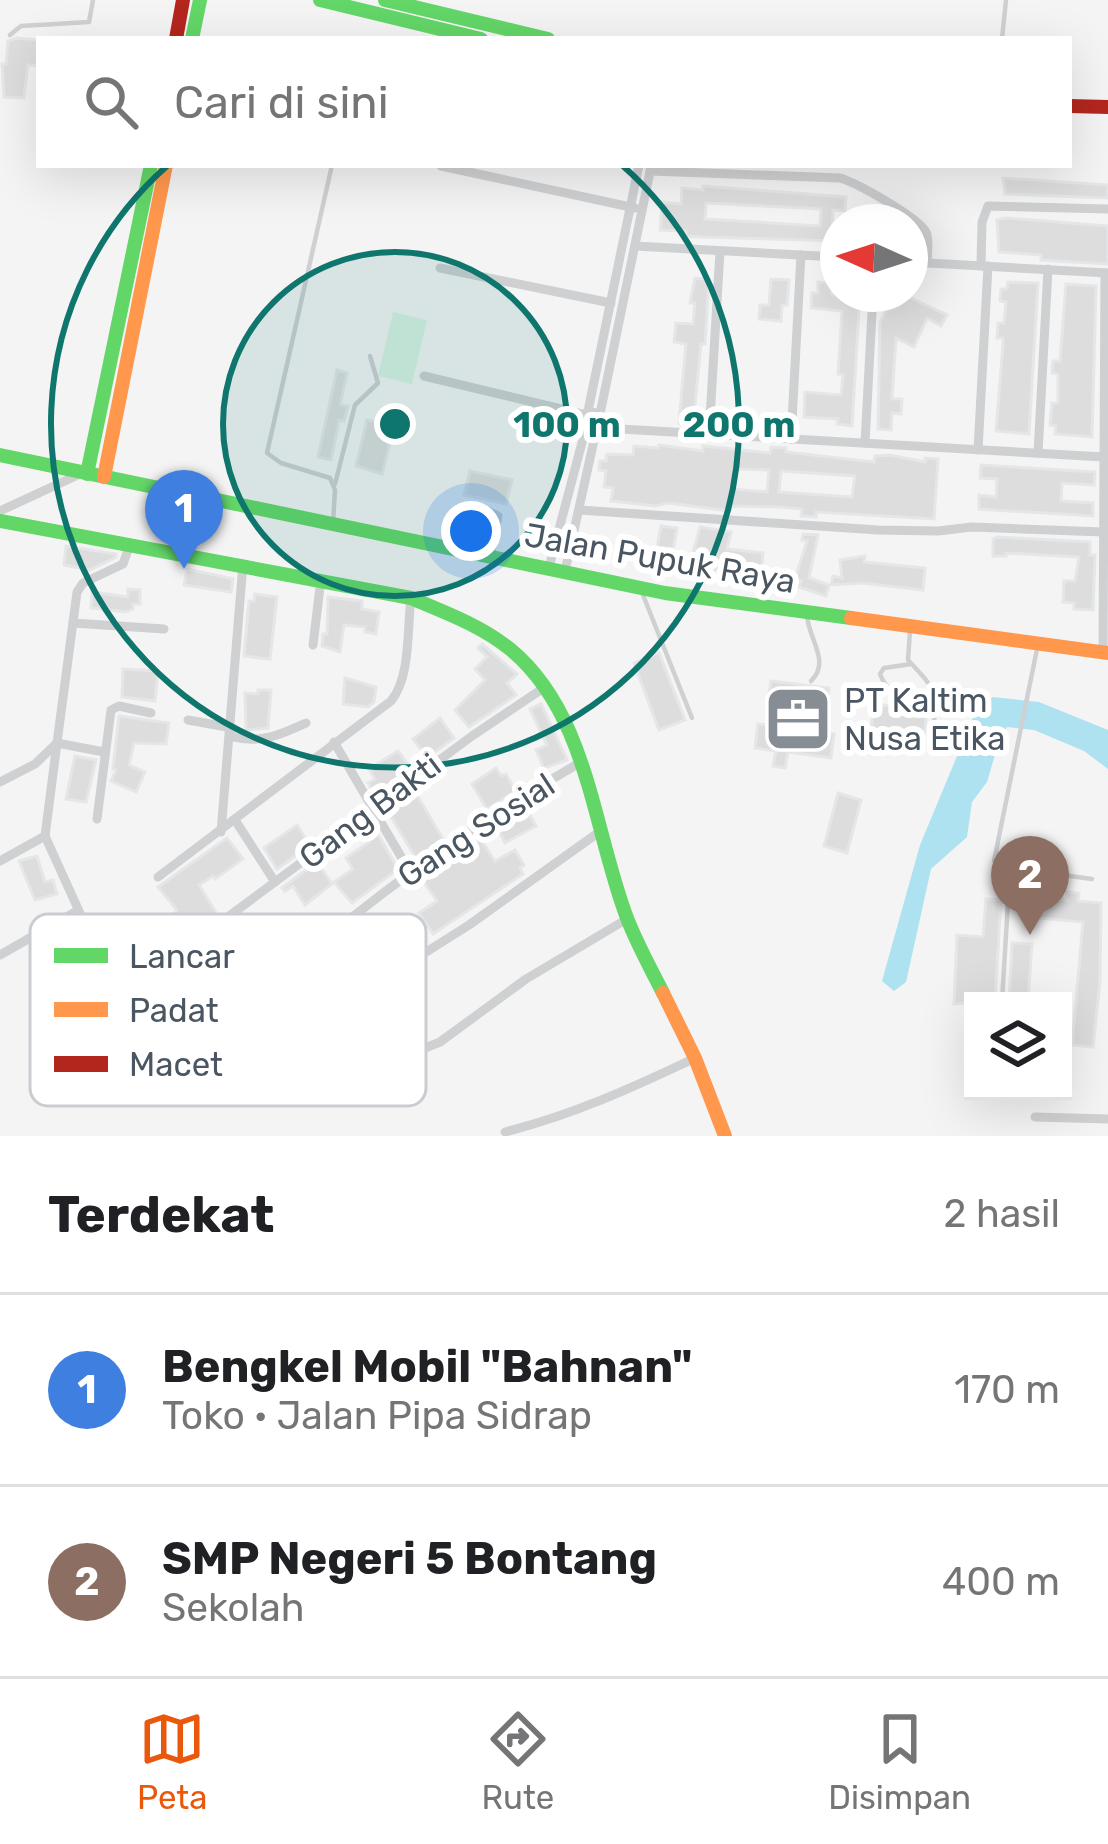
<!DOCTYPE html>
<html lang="id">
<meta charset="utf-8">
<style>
:root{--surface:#fff;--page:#f2f2f2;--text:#202124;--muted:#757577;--line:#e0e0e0;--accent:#ea580c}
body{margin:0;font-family:Rubik,sans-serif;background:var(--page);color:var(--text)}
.controls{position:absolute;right:36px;bottom:36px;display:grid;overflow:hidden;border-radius:0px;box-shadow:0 12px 48px #0002}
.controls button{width:108px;height:108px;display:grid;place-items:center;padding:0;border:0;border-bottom:3px solid var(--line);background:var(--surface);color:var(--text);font:60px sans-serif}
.compass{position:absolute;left:820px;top:204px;width:108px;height:108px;border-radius:50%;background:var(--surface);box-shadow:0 12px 48px #0002;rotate:273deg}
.you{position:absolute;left:471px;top:531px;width:42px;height:42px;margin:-30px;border:9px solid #fff;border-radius:50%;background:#1a73e8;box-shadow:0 0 0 18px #1a73e833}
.badge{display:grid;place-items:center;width:78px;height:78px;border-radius:50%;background:var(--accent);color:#fff;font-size:39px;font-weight:700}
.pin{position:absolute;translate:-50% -99px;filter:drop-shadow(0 3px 6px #0008)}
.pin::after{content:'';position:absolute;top:63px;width:42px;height:36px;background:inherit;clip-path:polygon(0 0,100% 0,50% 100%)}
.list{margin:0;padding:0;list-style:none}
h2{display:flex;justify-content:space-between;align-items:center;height:156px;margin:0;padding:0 48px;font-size:51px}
h2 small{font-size:39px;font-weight:400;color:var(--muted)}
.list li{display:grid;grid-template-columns:78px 1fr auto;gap:36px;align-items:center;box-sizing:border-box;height:192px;padding:0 48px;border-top:3px solid var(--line)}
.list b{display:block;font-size:45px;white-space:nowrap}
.list p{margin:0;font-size:39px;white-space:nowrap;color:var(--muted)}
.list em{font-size:39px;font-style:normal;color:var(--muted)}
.icon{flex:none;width:66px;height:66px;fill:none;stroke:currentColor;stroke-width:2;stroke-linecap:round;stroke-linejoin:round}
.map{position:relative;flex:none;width:1108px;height:1136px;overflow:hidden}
.search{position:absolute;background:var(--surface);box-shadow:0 12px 48px #0002;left:36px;right:36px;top:36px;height:132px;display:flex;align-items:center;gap:30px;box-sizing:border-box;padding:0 42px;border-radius:0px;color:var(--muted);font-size:45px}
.sheet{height:540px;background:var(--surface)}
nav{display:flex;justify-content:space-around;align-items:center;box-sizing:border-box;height:168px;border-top:3px solid var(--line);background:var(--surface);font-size:33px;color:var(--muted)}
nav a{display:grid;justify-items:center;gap:6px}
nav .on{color:var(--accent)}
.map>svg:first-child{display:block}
</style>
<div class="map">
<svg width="1108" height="1136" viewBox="0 0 1108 1136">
<rect width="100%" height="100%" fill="#f4f4f4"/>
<path fill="#d9f2e3" d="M 393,312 L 427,320 L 412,384 L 378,376 Z"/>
<path fill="#aee2f0" d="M 993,697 L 1039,702 L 1108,730 L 1108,769 L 1084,751 L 1034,730 L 1007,727 L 999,741 L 987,782 L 972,802 L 967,837 L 931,869 L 906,982 L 894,991 L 882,981 L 920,845 L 977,708 Z"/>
<g fill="#ddddde" stroke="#e5e6e7" stroke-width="3" fill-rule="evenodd">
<path d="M 17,38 L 39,40 L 39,66 L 28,65 L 24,98 L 4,97 L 2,64 L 6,64 L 8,41 Z"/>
<path d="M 1003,178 L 1108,185 L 1108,198 L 1005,194 Z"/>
<path d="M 703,186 L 846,197 L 845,211 L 833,210 L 832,227 L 838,228 L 838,241 L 700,237 L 686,236 L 686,231 L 660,230 L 662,202 L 681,204 L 682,188 L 703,190 ZM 706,203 L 821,209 L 820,226 L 705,219 Z"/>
<path d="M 1006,218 L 1108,226 L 1108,264 L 1041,260 L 1041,255 L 999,252 L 997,220 Z"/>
<path d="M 695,278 L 709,280 L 705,344 L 701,344 L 693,424 L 679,423 L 686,344 L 674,342 L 676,323 L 693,324 L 695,303 L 690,303 Z"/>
<path d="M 771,279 L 789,280 L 787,305 L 782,305 L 781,321 L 759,319 L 760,305 L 769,305 Z"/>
<path d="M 818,282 L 833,283 L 832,294 L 860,295 L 852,426 L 837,424 L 838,419 L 804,417 L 805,392 L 841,395 L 843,375 L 838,374 L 842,311 L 811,308 L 812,293 L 818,293 Z"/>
<path d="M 1008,282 L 1038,283 L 1029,434 L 996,431 L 1003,345 L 1003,338 L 997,338 L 998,323 L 1004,323 L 1006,302 L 1000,301 L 1001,289 L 1007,289 Z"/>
<path d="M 1066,284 L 1096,286 L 1092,437 L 1055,434 L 1056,426 L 1050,425 L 1052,403 L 1058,403 L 1058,374 L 1052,373 L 1053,361 L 1060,361 Z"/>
<path d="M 894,294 L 902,294 L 947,315 L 941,326 L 927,318 L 914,347 L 896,338 L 892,399 L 902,399 L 901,414 L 892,413 L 891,430 L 878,429 L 880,322 Z"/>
<path d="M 337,370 L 347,373 L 340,405 L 348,406 L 344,421 L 339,420 L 331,460 L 318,457 Z"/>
<path d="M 367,420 L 394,426 L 382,474 L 356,466 Z"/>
<path d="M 659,445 L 703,451 L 703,446 L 770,453 L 771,447 L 786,448 L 786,452 L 874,462 L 875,456 L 890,455 L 925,462 L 925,458 L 938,459 L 934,519 L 816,512 L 816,517 L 801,516 L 802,509 L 781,507 L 730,506 L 730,511 L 669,503 L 655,506 L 611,501 L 613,488 L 604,487 L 606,471 L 599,470 L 600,461 L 606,461 L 607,454 L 633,455 L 634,446 L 658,448 ZM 734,469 L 769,470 L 767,492 L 732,489 ZM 781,471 L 855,476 L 852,497 L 779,492 Z"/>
<path d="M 981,465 L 1095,472 L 1094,485 L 1062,483 L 1061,501 L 1093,503 L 1093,516 L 979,509 L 979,495 L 996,497 L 997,479 L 980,478 Z"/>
<path d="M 470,471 L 512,480 L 506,504 L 464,495 Z"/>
<path d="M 661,526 L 677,528 L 669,573 L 653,570 Z"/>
<path d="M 700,527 L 731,532 L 727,549 L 763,553 L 761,578 L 728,574 L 704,566 L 702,575 L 688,571 Z"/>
<path d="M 803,534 L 818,535 L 809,578 L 829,585 L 826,596 L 799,587 L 801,581 L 795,579 L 807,541 L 802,540 Z"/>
<path d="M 997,537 L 1090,542 L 1090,555 L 1095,555 L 1093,610 L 1074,609 L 1074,603 L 1063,602 L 1064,581 L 1075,581 L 1079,557 L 1006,553 L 1006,556 L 993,556 L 993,539 Z"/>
<path d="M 66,546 L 116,554 L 116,557 L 90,570 L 64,565 Z"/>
<path d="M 865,556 L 864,562 L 925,568 L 923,590 L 863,583 L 831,585 L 833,576 L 842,578 L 840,560 Z"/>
<path d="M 187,569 L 233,579 L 231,592 L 184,585 Z"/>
<path d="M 128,589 L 140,590 L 140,604 L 133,604 L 133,609 L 126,612 L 91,608 L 92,592 L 128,597 Z"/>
<path d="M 255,594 L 277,597 L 270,659 L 244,656 L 249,601 L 254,601 Z"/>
<path d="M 328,597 L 362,601 L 362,609 L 379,612 L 376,634 L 365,632 L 365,627 L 344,625 L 340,652 L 322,646 L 323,634 L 327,634 Z"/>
<path d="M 482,644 L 517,674 L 507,683 L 516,695 L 469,727 L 455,710 L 485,680 L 475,669 L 487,657 L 478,648 Z"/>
<path d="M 659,653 L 685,720 L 659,730 L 634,663 Z"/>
<path d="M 123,669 L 158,671 L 155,701 L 122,697 Z"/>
<path d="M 345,678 L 376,687 L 374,702 L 368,707 L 343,704 Z"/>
<path d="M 771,681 L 829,688 L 826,714 L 815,713 L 813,731 L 834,734 L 831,758 L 788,752 L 785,768 L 773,766 L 776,751 L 755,748 L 758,724 L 780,726 L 782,709 L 767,708 Z"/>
<path d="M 258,690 L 271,690 L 268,728 L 246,730 L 245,693 L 258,694 Z"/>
<path d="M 541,704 L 567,760 L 544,768 L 536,750 L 547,745 L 530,709 Z"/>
<path d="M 874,704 L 927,711 L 924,737 L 871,730 Z"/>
<path d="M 119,716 L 169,723 L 166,744 L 134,743 L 129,765 L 145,772 L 136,792 L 111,781 L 116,770 L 113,769 Z"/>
<path d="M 440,718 L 454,738 L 427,758 L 413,739 Z"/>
<path d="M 398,751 L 411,769 L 375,794 L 368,783 L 375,779 L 369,769 Z"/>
<path d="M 75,756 L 96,760 L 86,802 L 66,799 Z"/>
<path d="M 496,768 L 501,776 L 506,774 L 516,791 L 487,809 L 472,784 Z"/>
<path d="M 838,793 L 861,800 L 847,853 L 824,846 Z"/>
<path d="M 417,795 L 443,839 L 416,858 L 388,812 L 399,801 L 402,805 Z"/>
<path d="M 526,808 L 536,826 L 505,843 L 496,825 Z"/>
<path d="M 372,824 L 398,869 L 352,903 L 334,882 L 353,869 L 346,858 L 369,842 L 362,831 Z"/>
<path d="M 297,825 L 310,845 L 277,869 L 264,848 Z"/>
<path d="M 227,838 L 243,859 L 215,879 L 213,876 L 199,885 L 217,914 L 176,943 L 163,924 L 177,910 L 158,887 Z"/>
<path d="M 480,838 L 495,861 L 515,850 L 524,865 L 520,868 L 523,874 L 433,934 L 419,913 L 437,901 L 421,878 Z"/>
<path d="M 37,856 L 45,882 L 53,880 L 57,894 L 35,900 L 19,861 Z"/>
<path d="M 317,862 L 332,884 L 305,905 L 293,886 L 285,891 L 282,888 Z"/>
<path d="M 1067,892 L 1079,893 L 1078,901 L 1101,903 L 1100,981 L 1093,1047 L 1072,1045 L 1083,922 L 1040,918 L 1021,911 L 1027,895 L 1050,904 L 1051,898 L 1067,900 Z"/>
<path d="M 986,899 L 1001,900 L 995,1001 L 954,1004 L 957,935 L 983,937 Z"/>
<path d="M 1012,943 L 1032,944 L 1028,1001 L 1009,1001 Z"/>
</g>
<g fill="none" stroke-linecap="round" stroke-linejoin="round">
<g stroke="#ced0d2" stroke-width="4.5">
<path d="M 10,35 L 21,26 L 89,22 L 93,0"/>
<path d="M 1002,39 L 1006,0"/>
<path d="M 332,165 L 267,453 L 281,463 L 330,478 L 335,490 L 333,523"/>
<path d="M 335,484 L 355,405 L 378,383 L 370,356"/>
<path d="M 643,595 L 692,718"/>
<path d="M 807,616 C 809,640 831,662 811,681"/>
<path d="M 910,631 L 908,660 C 941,695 938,693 931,741"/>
<path d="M 1037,649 L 994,861 L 1003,867 L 1092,879"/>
<path d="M 911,664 L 884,668 L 880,674 C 890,701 911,695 934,689"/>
<path d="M 1002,1001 L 1010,869"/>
</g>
<g stroke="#ced0d2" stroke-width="9">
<path d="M 441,166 L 635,208"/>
<path d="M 650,171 L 840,178 C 857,183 918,217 926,232 C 930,240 927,254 927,263"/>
<path d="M 635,246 L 838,257"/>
<path d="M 910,262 L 1108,273"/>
<path d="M 981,266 L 982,222 L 988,206 L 1108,209"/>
<path d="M 440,268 L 611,303"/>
<path d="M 424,376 L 582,414"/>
<path d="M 588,411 L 600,414 L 603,428 L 595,436 L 580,430 L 579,419 L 588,411 L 639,165"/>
<path d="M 600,414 L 651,167"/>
<path d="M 603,428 L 1104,457"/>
<path d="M 709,435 L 720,251"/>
<path d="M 791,439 L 801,255"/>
<path d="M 865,443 L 873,294"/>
<path d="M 978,450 L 988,266"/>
<path d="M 1038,453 L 1048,269"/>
<path d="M 483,509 L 498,516 L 490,555"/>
<path d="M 579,510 L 878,530 L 938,531 L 972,527 L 1103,532"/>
<path d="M 0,511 L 82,473"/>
<path d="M 549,567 L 584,435"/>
<path d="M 565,571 L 595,436"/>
<path d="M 73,623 L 164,629"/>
<path d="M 313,645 L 321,579"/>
<path d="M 1103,652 L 1105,273"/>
<path d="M 188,720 L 227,727 L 233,737 C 261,744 282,734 306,723"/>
<path d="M 334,742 L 410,872"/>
<path d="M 0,782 L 35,764 L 57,743 L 77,592 L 83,583 L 123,564 L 130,544"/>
<path d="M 97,819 L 111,710 L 119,706 L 151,713"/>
<path d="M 235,820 L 275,882"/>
<path d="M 221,832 L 243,564"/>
<path d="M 45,836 L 57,743 L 104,752"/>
<path d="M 0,861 L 45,836 L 113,986 L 152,1039 L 181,1089"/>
<path d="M 158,877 L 391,701 C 411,677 407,628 411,598"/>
<path d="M 198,939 L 472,736 L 545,687"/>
<path d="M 0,955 L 77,911"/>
<path d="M 263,993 C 361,904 466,828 581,762"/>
<path d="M 347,1002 L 469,925 L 602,830"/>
<path d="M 356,1076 L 440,1042 L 526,979 L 627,919"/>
<path d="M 1035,1117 L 1108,1119"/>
<path d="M 505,1132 C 572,1115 632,1088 695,1058"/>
</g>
<g stroke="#63d668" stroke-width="14">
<path d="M 320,0 L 481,39"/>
<path d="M 385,0 L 548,39"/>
<path d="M 192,39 L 200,0"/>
<path d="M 0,455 L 665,593 L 851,618"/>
<path d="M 87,474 L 151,165"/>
<path d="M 0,521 L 411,598 C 446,613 480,625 510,649 C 588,713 593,829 627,918 C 637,944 651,969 663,993"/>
</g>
<g stroke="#ff974d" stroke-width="14">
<path d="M 104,477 L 166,165"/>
<path d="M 851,618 L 1108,653"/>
<path d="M 663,993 L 695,1058 L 725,1136"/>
</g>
<g stroke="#b3261e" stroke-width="14">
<path d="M 176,39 L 183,0"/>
<path d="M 1069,106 L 1108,107"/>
</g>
</g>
<circle cx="395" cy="424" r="172" fill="#0f766e" fill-opacity=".12"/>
<g fill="none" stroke="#0f766e" stroke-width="6">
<circle cx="395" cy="424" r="172"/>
<path d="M623 166A344 344 0 1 1 167 166"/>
</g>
<defs>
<symbol id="office-square" viewBox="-11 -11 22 22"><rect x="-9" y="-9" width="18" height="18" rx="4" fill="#868d94" stroke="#fff"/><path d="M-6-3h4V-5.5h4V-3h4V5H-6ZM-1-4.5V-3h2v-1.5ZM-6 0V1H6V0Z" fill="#fff"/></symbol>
</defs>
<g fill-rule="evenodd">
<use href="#office-square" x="760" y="681" width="76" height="76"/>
</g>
<g text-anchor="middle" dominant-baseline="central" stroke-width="12" stroke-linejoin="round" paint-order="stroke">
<g font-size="33" fill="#4a5661" stroke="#fff">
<text transform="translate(660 558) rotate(10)">Jalan Pupuk Raya</text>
<text transform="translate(370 811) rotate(-37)">Gang Bakti</text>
<text transform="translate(476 830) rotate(-33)">Gang Sosial</text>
</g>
<g font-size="33" fill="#4a5661" stroke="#fff" text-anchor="start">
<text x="844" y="700">PT Kaltim<tspan x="844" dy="38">Nusa Etika</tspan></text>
</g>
</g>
<rect x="30" y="914" width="396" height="192" rx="18" fill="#fff" stroke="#c9ccd0" stroke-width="3"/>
<rect x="54" y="948" width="54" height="15" fill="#63d668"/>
<rect x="54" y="1002" width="54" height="15" fill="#ff974d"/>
<rect x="54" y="1056" width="54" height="16" fill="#b3261e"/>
<g font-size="33" fill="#4a5661">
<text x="129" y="968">Lancar</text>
<text x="129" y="1022">Padat</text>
<text x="129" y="1076">Macet</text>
</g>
<circle cx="395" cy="424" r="18" fill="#0f766e" stroke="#fff" stroke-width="6"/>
<g font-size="36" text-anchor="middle" font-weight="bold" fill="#0f766e" stroke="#fff" stroke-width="12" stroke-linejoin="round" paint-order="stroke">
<text x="567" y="437">100 m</text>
<text x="739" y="437">200 m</text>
</g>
</svg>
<div class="controls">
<button><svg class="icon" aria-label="layers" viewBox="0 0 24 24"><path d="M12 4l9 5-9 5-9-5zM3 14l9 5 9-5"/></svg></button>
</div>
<svg class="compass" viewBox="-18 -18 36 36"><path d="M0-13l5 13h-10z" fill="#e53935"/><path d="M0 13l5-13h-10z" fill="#757577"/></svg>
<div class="you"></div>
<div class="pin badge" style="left:184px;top:569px;background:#3f7fe0">1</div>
<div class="pin badge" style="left:1030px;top:935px;background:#8d6e63">2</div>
<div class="search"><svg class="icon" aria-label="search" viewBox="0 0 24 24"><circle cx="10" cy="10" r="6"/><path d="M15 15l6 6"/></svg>Cari di sini</div>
</div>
<section class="sheet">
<h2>Terdekat<small>2 hasil</small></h2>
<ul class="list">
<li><span class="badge" style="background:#3f7fe0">1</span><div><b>Bengkel Mobil &quot;Bahnan&quot;</b><p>Toko · Jalan Pipa Sidrap</p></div><em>170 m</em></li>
<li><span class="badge" style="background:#8d6e63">2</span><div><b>SMP Negeri 5 Bontang</b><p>Sekolah</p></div><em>400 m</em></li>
</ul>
</section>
<nav>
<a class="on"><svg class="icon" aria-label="map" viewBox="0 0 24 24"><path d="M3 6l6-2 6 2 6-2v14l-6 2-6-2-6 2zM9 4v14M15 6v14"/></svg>Peta</a>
<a><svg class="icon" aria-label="directions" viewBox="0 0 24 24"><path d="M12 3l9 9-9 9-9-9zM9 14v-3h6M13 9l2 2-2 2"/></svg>Rute</a>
<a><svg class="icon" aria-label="saved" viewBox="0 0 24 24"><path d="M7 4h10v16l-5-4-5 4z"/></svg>Disimpan</a>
</nav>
